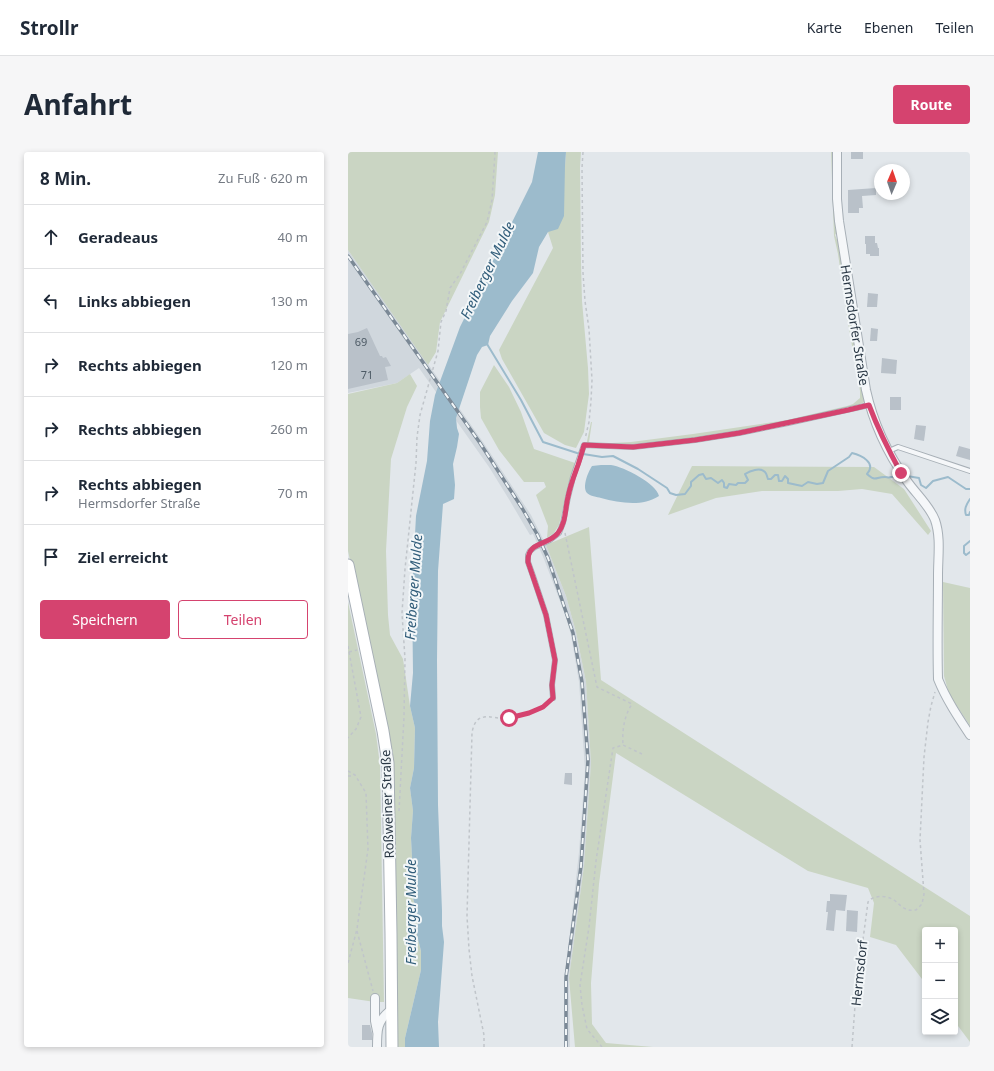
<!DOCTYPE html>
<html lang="de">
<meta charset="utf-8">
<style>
:root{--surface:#fff;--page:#f6f6f7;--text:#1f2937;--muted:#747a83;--line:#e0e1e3;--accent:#d5436f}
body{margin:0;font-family:"Noto Sans",sans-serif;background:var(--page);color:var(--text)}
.controls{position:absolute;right:12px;bottom:12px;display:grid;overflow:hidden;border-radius:4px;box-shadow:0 2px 6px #0003}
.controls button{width:36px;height:36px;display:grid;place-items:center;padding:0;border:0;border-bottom:1px solid var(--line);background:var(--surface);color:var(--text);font:20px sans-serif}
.compass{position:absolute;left:526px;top:12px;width:36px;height:36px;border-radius:50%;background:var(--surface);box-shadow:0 2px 6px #0003;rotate:2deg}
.stop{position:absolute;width:12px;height:12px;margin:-9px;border:3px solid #d5436f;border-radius:50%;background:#fff}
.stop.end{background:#d5436f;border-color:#fff;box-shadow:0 1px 4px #0008}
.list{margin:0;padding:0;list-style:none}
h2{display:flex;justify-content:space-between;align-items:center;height:52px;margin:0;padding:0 16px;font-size:17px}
h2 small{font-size:13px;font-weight:400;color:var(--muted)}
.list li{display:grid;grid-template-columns:26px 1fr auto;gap:12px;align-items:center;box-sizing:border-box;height:64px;padding:0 16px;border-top:1px solid var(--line)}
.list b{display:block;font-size:15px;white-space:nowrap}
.list p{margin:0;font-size:13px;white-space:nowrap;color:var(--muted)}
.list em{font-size:13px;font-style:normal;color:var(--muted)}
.actions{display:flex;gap:8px;padding:12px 16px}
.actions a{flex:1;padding:9px 0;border:1px solid var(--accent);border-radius:4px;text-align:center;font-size:14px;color:var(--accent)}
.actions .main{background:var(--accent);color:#fff}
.icon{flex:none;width:22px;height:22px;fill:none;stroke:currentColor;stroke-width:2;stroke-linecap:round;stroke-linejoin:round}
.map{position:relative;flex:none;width:622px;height:895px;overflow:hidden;border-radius:4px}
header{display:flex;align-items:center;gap:24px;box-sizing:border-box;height:56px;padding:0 20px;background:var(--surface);border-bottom:1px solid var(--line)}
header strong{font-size:19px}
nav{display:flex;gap:22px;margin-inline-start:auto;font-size:14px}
.intro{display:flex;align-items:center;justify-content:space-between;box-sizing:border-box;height:96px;padding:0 24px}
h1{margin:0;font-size:28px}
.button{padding:10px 18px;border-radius:4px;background:var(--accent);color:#fff;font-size:14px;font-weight:700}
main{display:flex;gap:24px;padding:0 24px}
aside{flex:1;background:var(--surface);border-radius:4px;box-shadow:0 2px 6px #0003}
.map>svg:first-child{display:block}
</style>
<header>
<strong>Strollr</strong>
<nav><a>Karte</a><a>Ebenen</a><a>Teilen</a></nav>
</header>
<div class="intro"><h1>Anfahrt</h1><a class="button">Route</a></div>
<main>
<aside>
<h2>8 Min.<small>Zu Fuß · 620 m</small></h2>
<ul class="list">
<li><svg class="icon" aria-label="ahead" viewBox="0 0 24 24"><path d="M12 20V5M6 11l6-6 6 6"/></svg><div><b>Geradeaus</b></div><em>40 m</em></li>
<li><svg class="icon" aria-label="left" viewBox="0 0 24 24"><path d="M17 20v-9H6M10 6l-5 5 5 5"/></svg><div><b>Links abbiegen</b></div><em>130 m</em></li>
<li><svg class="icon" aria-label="right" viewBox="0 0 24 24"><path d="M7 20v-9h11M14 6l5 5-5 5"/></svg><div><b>Rechts abbiegen</b></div><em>120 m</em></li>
<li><svg class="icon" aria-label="right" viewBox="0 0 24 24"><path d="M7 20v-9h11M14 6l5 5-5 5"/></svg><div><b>Rechts abbiegen</b></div><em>260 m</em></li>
<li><svg class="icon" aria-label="right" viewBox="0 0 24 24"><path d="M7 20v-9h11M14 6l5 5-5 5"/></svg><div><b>Rechts abbiegen</b><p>Hermsdorfer Straße</p></div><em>70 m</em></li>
<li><svg class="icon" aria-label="arrive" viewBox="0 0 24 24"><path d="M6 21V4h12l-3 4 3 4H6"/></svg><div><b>Ziel erreicht</b></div></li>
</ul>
<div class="actions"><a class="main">Speichern</a><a>Teilen</a></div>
</aside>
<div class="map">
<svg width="622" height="895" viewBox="0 0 622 895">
<rect width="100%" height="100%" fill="#e2e7eb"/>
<path fill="#d0d7dd" d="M 0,98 L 135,290 L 183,363 L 198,393 L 218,444 L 228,480 L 238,530 L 243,611 L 236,714 L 221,826 L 222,895 L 216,895 L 217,825 L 231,700 L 237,618 L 231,530 L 223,483 L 218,465 L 196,407 L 185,382 L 182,383 L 162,349 L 141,315 L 71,216 L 49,231 L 0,241 Z"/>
<g fill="#cad5c3">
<path d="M 0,0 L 150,0 L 147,43 L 141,70 L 92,170 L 88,200 L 80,213 L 0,98 Z"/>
<path d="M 218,0 L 233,0 L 232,15 L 233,111 L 234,149 L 240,216 L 241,242 L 236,280 L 228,296 L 217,293 L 196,281 L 154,207 L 151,198 L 205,96 L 200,80 L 217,14 Z"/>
<path d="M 483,0 L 486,0 L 489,80 L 487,83 L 490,90 L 503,171 L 517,250 L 506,254 L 439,270 L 391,279 L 347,286 L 284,294 L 238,294 L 243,270 L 244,270 L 241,290 L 245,292 L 283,290 L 345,282 L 439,268 L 499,254 L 505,252 L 512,246 L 512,239 L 500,171 L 490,102 L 486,84 Z"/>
<path d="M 146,213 L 161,235 L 173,260 L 186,297 L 227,311 L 220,333 L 211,373 L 206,381 L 199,386 L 200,374 L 188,343 L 198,335 L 196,330 L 176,330 L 151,298 L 133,266 L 132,255 L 132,240 Z"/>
<path d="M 62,222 L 69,234 L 59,255 L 43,307 L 38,399 L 40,463 L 42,483 L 55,507 L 62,554 L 67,576 L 66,616 L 62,636 L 65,659 L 63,686 L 64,705 L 63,719 L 63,739 L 70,764 L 69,783 L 73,799 L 73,818 L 57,886 L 57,895 L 47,895 L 39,581 L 0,399 L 0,242 L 49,231 Z"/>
<path d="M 344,314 L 526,315 L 556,337 L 583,379 L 580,383 L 544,342 L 514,337 L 490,339 L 414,339 L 368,346 L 320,363 Z"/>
<path d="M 241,375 L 253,528 L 622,764 L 622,890 L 607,870 L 607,778 L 577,778 L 577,831 L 548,793 L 522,785 L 526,751 L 520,736 L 460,719 L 268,601 L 251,732 L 243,831 L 244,872 L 258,891 L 305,895 L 227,895 L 221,826 L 236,714 L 243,611 L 238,530 L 228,480 L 218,444 L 198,393 Z"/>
<path d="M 595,430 L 622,436 L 622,574 L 601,542 L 596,524 Z"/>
<path d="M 0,450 L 28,582 L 32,613 L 36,850 L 27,850 L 0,846 Z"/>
</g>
<g fill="#9cbbcc">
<path d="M 190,0 L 218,0 L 217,14 L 216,64 L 210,77 L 200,80 L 191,95 L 185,121 L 164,149 L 142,184 L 140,193 L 134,195 L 129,203 L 108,266 L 109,276 L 111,282 L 109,295 L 105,312 L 107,333 L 106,347 L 95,352 L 90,419 L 89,508 L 90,653 L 94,759 L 94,774 L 96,790 L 90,870 L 91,895 L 57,895 L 57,886 L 73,818 L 73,799 L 69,783 L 70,764 L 63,739 L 63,719 L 64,705 L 63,686 L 65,659 L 62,636 L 66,616 L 67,576 L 62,554 L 65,521 L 64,438 L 68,364 L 79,309 L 82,269 L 87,243 L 112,175 L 184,30 Z"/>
<path d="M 253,313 C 257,313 260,313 263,313 C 276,315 308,331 311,344 C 294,355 272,351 253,346 C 249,345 242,344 239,341 C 234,335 240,320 244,314 Z"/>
</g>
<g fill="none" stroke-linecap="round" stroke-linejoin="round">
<g stroke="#9cbbcc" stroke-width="2">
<path d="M 139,192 L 173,248 L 195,290 L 229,301 L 254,305 L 265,304 L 290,317 L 319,336 L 322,341 L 328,343 L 337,342 L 343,334 L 343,330 L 351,323 L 355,322 L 358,327 L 363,326 L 370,331 L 374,328 L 376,331 L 376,335 L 379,336 L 381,332 L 388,333 L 390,331 L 397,331 L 400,328 L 397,322 C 402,319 412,315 417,320 C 419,322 419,325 420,327 L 423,327 L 427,323 L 430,323 L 431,329 L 434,329 L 437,324 L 440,327 L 440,331 L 454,334 L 460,330 L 469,332 L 475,331 L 480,319 L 501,305 L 504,301 C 513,303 529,311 519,322 C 528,330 527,325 537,325 C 539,325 541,326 543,325 C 547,325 549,323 553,323"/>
<path d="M 559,324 L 571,326 L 573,333 L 578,336 L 585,329 L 600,325 L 618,337 L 622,337"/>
<path d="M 622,347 C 618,353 616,357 618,363 L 621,363 L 622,360"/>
<path d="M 622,389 L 616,394 L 616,401 L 618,403 L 622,400"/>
</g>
</g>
<g fill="#b9c1c9">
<rect x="503" y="0" width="12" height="7"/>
<path d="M 528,36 L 528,43 L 514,44 L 515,56 L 511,56 L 511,61 L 500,61 L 500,38 Z"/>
<path d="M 517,84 L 527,84 L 527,91 L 529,91 L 530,96 L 531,96 L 531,104 L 522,104 L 522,102 L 518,102 L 518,92 L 517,92 Z"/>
<path d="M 520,141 L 530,142 L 529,155 L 519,155 Z"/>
<path d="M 19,176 L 32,204 L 34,204 L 35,206 L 38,205 L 43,214 L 37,215 L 40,228 L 0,237 L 0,182 L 10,180 Z"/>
<path d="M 523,176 L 530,177 L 529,189 L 522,189 Z"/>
<path d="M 534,206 L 549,208 L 548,222 L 533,221 Z"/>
<rect x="542" y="245" width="11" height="13"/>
<path d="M 568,273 L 578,274 L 576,289 L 566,287 Z"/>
<path d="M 611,294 L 622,297 L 622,308 L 608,304 Z"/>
<path d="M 217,621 L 224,621 L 224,633 L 216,632 Z"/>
<path d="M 482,742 L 499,743 L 497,759 L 488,758 L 486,779 L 478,778 L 480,760 L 478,760 L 479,749 L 482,749 Z"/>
<path d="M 499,758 L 510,759 L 509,780 L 498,779 Z"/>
<path d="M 14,873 L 22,873 L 24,881 L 24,888 L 14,888 Z"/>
</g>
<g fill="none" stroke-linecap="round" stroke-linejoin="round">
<defs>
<g id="service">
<path d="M 541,299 L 550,295 L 622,319"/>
<path d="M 205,546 L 204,533 L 207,508 L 198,463 L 185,424 L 180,410 L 180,403 L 182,399 L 187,395 L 202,388 L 211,381 L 215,371 L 220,345 L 225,325 L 236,293 L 285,295 L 347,288 L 391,281 L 440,271 L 521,253"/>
</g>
<g id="minor">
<path d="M 489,0 L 489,47 L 491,69 L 518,238 C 525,270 540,302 559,329 C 568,342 581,353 587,368 C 593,385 590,405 590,423 C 590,458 589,492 590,527 C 598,547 610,565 622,583"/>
<path d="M 27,846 L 27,869 L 29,879"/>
<path d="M 29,895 C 29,879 29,868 43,858"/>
</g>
<path id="secondary" d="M 0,413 L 35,579 L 40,611 L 43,782 L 44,895"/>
</defs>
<use href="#service" stroke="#a7afb6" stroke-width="6"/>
<use href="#minor" stroke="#a7afb6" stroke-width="10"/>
<use href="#secondary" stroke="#a7afb6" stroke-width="13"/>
<g stroke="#c0c5ca" stroke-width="1.5" stroke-dasharray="3 3" stroke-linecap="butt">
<path d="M 235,0 L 234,16 L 235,121 L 237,149 L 241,177 L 244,228 L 243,249 L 241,270 L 237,287"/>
<path d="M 217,381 L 249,535 L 284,552 C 276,564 274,579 275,593"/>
<path d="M 0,494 L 13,565 L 8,577 L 0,586"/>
<path d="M 1,500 L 9,498"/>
<path d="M 0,619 L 7,623 L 18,641 L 20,697 L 9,777 L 0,811"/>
<path d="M 0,624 L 6,624"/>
<path d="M 51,659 L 56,565 L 57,507 L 54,461 L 57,417 L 68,311 L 69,285 L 72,263 L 90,199 L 93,170 L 98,159 L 102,136 L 112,122 L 139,70 L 144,48 L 147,0"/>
<path d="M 9,779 L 25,839"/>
<path d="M 136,895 L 136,883 L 124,824 L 121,797 L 119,764 L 124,581 C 125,574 128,566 136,565 C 141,564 147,566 152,566 C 169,565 188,561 201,550"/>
<path d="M 254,895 L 239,877 L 234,853 L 232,833 L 241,775 L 248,709 L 265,596 L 275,593 L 294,602"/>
<path d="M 504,895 L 508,840 L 520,750 C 525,743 538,743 546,748 C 550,751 553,755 558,757 C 561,759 564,758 568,758 L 574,752 L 576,742 L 572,688 L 576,605 L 580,570 L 583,554 L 587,540"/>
</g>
<use href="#service" stroke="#f5f7f9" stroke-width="4"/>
<use href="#minor" stroke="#f5f7f9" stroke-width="8"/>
<use href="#secondary" stroke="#fff" stroke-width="11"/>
<defs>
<path id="rail" d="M 0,104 L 132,291 L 174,356 L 189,382 L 200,406 L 225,481 L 234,530 L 240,608 L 233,714 L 218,825 L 218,895"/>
</defs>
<use href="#rail" stroke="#7b8996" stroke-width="3.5"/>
<use href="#rail" stroke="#f2f6f8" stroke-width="2" stroke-dasharray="6" stroke-linecap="butt"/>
</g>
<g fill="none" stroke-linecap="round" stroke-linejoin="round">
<path stroke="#d5436f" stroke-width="5" d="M 161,566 L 181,561 L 195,555 L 205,546 L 204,533 L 207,508 L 198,463 L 180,410 C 179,389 200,394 210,381 C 218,371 217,357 220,345 C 222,334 226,324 230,313 C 232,307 234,300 236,293 L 285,295 L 347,288 L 391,281 L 500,258 L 521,253 C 530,277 541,299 553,321"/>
</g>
<g text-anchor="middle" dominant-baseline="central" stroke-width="4" stroke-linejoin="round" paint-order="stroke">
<g font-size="11" fill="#4d5a65">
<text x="13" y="189">69</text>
<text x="19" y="222">71</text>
</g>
<g font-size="13" fill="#293744" stroke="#f2f6f8">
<text transform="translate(507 173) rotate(81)">Hermsdorfer Straße</text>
<text transform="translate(39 652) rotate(-92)">Roßweiner Straße</text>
<text transform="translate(511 821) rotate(-84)">Hermsdorf</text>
</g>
<g font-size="14" font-style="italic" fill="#315d7a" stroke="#f2f6f8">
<text transform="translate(139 118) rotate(-64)">Freiberger Mulde</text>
<text transform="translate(65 435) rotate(-86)">Freiberger Mulde</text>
<text transform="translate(62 760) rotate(-90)">Freiberger Mulde</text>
</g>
</g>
</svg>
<div class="controls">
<button>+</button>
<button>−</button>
<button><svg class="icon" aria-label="layers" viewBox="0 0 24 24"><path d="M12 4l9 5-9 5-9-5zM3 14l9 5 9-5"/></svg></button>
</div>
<svg class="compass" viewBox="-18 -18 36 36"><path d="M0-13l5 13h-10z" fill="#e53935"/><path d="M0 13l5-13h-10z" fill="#747a83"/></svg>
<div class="stop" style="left:161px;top:566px"></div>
<div class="stop end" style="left:553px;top:321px"></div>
</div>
</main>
